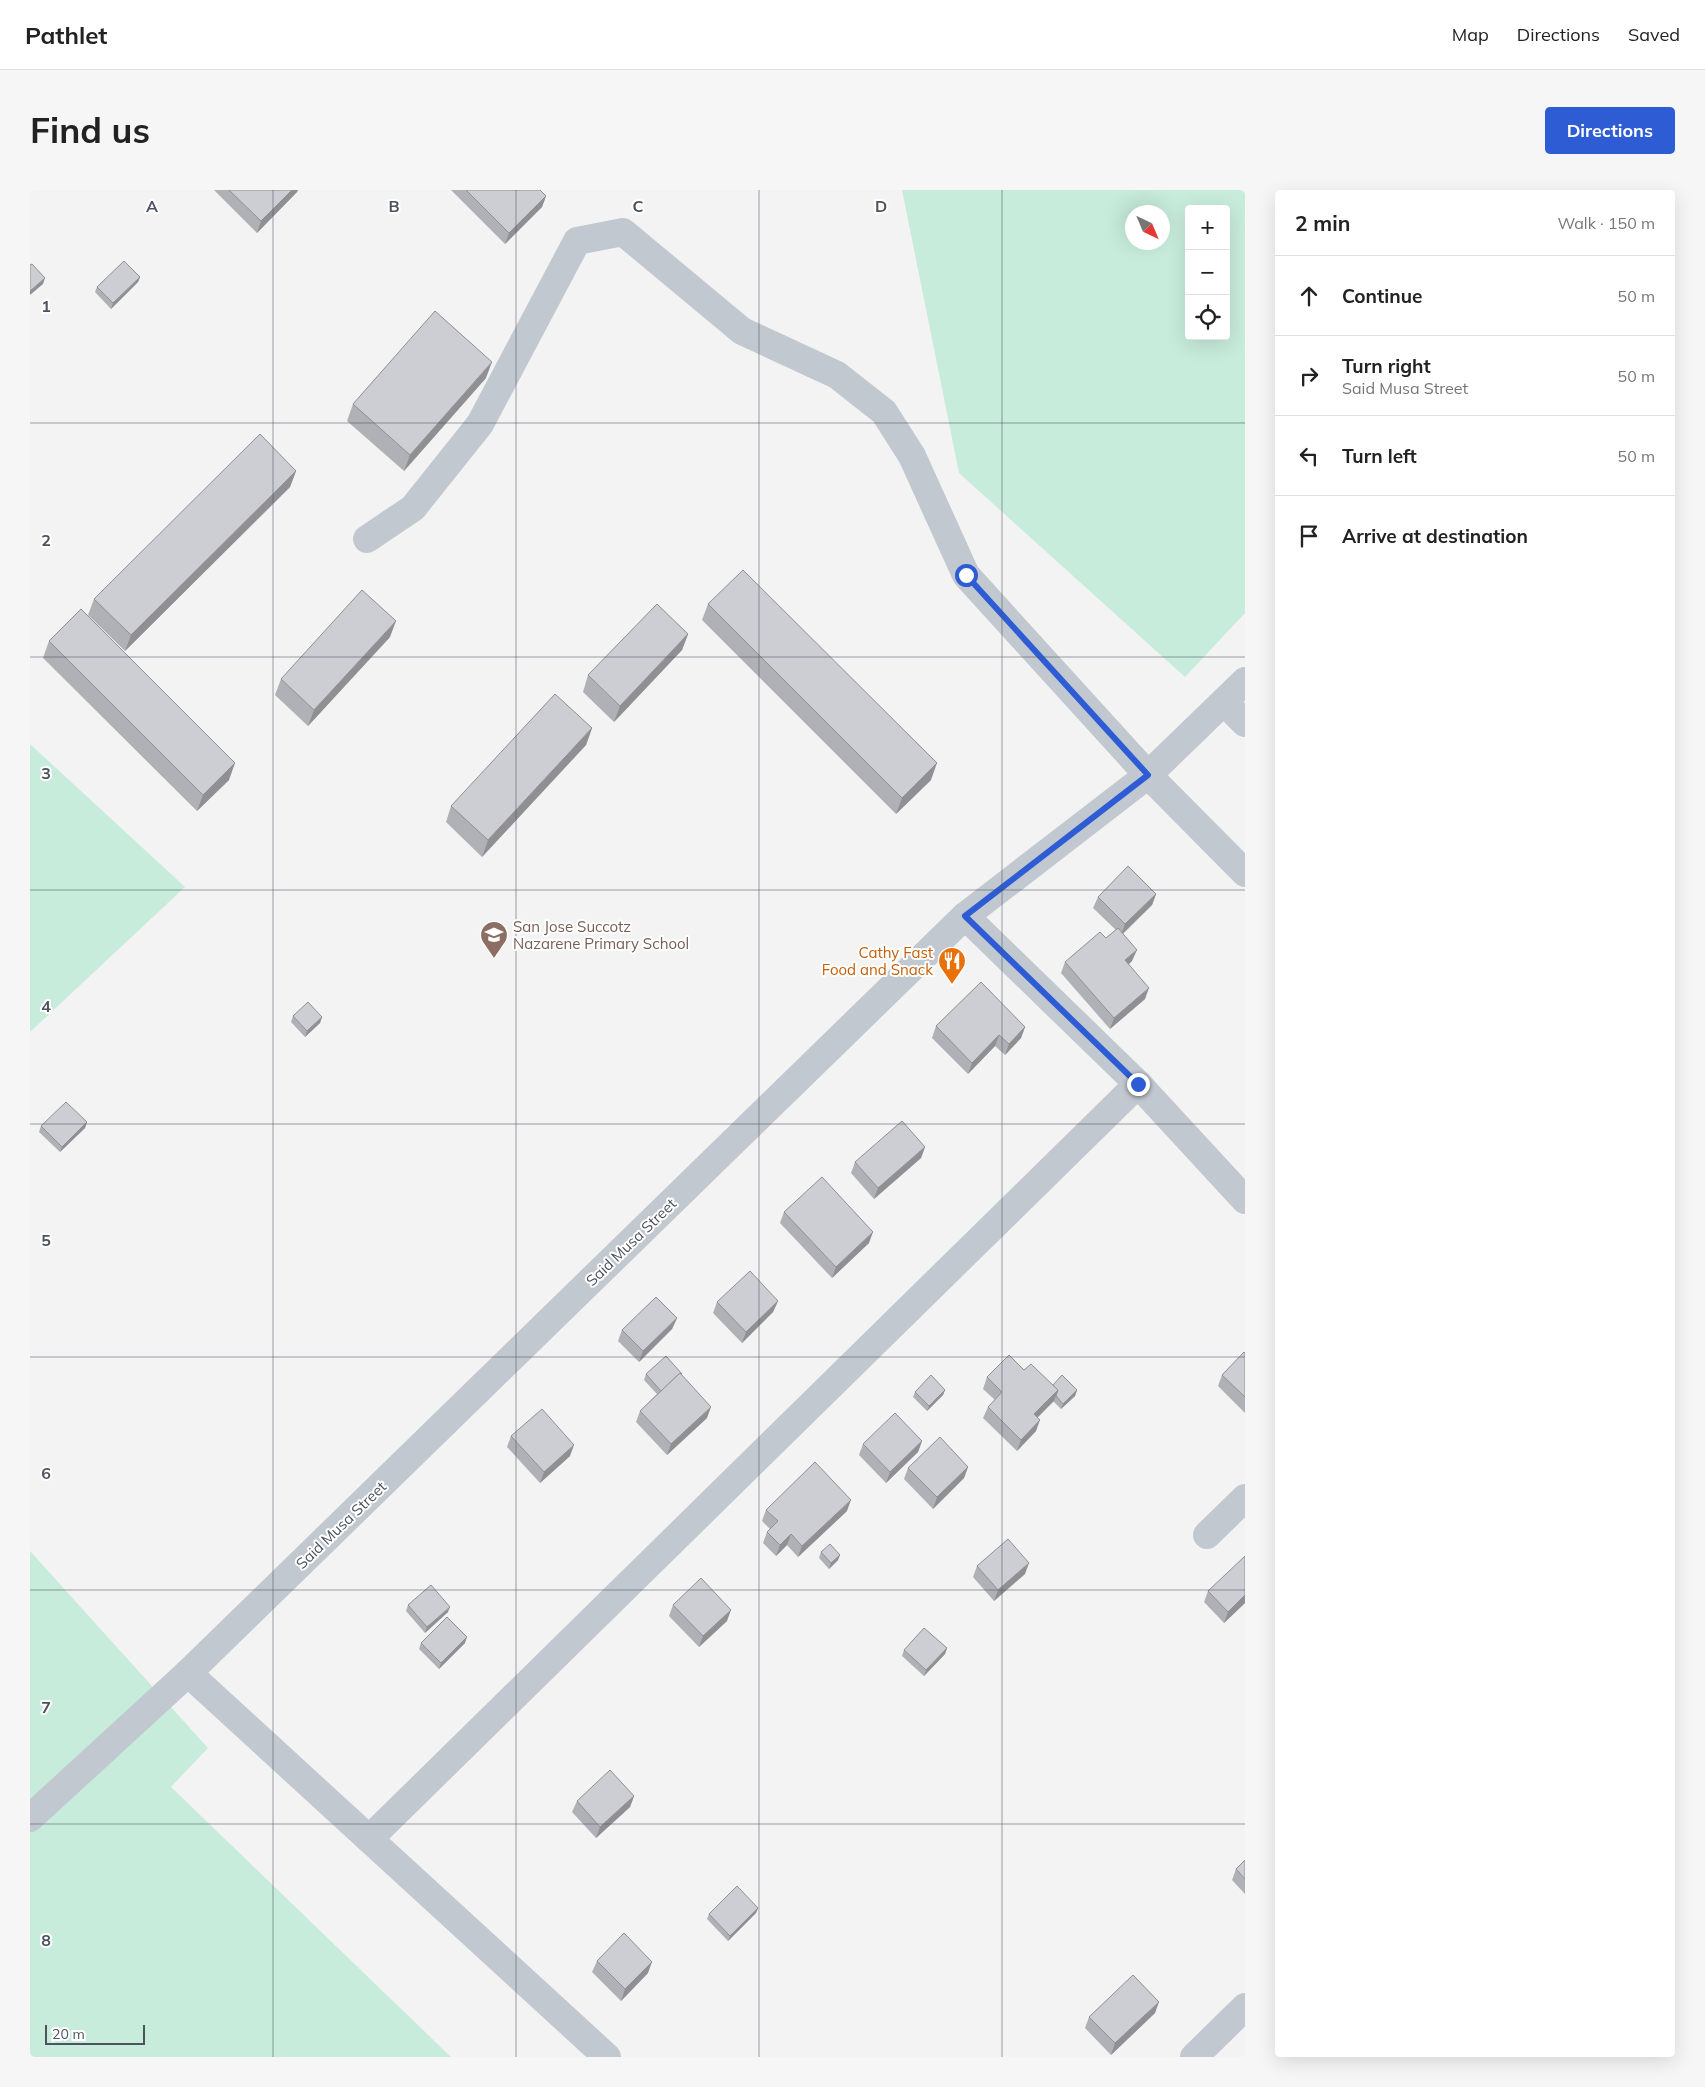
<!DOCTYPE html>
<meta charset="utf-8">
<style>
:root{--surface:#fff;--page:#f6f6f6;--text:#222;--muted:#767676;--line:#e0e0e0;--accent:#2d5cd4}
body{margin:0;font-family:Mulish,sans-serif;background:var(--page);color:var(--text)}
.controls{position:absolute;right:15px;top:15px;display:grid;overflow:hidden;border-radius:5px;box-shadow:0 5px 20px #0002}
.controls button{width:45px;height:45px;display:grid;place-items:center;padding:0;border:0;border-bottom:1px solid var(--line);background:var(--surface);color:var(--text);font:25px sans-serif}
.compass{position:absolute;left:1095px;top:15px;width:45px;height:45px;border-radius:50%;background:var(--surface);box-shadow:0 5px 20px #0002;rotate:136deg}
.scale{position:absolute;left:15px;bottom:12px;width:100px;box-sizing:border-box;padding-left:5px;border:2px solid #4c535e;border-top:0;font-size:14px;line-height:18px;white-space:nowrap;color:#4c535e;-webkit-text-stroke:4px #fff;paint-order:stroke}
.stop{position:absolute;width:15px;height:15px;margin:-11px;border:4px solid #2d5cd4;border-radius:50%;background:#fff}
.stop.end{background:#2d5cd4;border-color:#fff;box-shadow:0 1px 5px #0008}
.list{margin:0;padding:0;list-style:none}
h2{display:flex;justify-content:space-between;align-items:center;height:65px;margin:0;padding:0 20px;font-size:21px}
h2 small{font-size:16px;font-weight:400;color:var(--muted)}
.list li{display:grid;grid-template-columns:32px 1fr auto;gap:15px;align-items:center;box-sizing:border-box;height:80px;padding:0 20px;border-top:1px solid var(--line)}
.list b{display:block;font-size:19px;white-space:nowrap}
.list p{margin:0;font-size:16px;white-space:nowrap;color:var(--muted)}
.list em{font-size:16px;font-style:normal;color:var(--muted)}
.icon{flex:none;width:28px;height:28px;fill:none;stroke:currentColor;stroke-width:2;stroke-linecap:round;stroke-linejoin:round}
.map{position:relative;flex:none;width:1215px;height:1867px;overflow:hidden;border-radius:5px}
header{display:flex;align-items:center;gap:30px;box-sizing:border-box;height:70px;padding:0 25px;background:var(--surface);border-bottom:1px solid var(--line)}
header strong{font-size:24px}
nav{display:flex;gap:28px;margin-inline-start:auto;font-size:18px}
.intro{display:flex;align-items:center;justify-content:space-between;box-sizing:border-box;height:120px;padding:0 30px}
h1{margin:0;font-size:35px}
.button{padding:12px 22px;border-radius:5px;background:var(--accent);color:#fff;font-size:18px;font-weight:700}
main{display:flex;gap:30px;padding:0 30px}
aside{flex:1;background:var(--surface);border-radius:5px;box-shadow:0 5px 20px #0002}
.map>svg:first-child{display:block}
</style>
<header>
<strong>Pathlet</strong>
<nav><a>Map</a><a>Directions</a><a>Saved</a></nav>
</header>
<div class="intro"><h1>Find us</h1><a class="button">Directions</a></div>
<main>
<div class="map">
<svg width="1215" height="1867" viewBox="0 0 1215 1867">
<rect width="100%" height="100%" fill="#f4f3f3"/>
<g fill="#c7ecdb" fill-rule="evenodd">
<path d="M 872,0 L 1215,0 L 1215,423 L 1155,487 L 929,283 ZM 1159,19 L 1196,19 L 1196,146 L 1159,146 ZM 1132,22 L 1132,52 L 1102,52 L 1102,22 Z"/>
<path d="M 0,554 L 155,697 L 0,842 Z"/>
<path d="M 0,1361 L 178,1558 L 141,1597 L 421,1867 L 0,1867 Z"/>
</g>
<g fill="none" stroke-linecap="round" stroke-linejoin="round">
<g stroke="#c2c8cf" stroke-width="28">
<path d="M 337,349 L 383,318 L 450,234 L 547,51 L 593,42 L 712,141 L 807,185 L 854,222 L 882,266 L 936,385 L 1118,585 L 1215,683"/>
<path d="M 1194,512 L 1215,533"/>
<path d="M 935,726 L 1108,894 L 1215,1010"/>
<path d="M 1177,1345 L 1215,1308"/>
<path d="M 158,1483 L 577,1867"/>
<path d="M 0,1628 L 158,1483 L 935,726 L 1118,585 L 1215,491"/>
<path d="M 339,1649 L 1108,894"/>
<path d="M 1164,1867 L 1215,1817"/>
</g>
</g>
<g fill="#b0b1b6">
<path d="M 184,0 L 268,0 L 267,2 L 227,43 Z"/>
<path d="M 421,0 L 510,0 L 516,6 L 512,17 L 475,54 Z"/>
<path d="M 110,87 L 108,92 L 81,119 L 65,102 L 67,97 Z"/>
<path d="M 456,188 L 374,281 L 317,231 L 323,214 Z"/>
<path d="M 266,281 L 260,297 L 95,461 L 58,425 L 64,409 Z"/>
<path d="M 678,414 L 901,590 L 866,624 L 672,430 Z"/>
<path d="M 658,444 L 652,460 L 584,532 L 553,502 L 558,485 Z"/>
<path d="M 360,447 L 278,536 L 245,505 L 251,489 Z"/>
<path d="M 19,451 L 199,590 L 167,621 L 13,468 Z"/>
<path d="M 562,538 L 556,555 L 452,667 L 416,632 L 421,616 Z"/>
<path d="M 1126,704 L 1122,715 L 1093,744 L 1102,771 L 1099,774 L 1115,809 L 1080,839 L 1031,783 L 1035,772 L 1076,748 L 1086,740 L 1063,718 L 1068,707 Z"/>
<path d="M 263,826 L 292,827 L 290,833 L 275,847 L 261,832 Z"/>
<path d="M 906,836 L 995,837 L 991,848 L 975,865 L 965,856 L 938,884 L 902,848 Z"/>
<path d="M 57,932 L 55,938 L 30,962 L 9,942 L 11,936 Z"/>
<path d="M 895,957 L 891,968 L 844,1009 L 821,983 L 825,972 Z"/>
<path d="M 754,1022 L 839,1053 L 802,1088 L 750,1033 Z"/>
<path d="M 748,1111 L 743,1122 L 712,1153 L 683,1123 L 687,1112 Z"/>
<path d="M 647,1128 L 642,1139 L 609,1172 L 588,1151 L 592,1140 Z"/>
<path d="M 1215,1163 L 1215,1223 L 1188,1196 L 1192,1185 Z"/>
<path d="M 994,1180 L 1023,1195 L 1047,1200 L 1045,1206 L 1031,1219 L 1023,1211 L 1008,1227 L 1006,1241 L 987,1261 L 953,1228 L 958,1217 L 965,1210 L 953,1199 L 957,1187 Z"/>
<path d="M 616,1184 L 677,1228 L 637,1265 L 606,1232 L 610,1221 L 627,1204 L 614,1190 Z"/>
<path d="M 915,1200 L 913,1205 L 897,1221 L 883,1207 L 885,1202 Z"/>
<path d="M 481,1246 L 540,1266 L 510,1293 L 477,1257 Z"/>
<path d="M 892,1251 L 888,1262 L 856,1293 L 829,1265 L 833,1254 Z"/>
<path d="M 938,1277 L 934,1288 L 903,1319 L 874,1289 L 878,1278 Z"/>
<path d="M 736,1320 L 817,1321 L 768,1367 L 757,1355 L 746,1366 L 733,1353 L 737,1342 L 740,1339 L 732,1331 Z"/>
<path d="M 791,1362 L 810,1365 L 808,1370 L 799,1379 L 789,1368 Z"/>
<path d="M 947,1376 L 995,1384 L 964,1411 L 943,1387 Z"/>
<path d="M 1178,1401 L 1215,1413 L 1194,1433 L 1174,1412 Z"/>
<path d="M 378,1415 L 418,1422 L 395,1443 L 376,1421 Z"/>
<path d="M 643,1415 L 697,1431 L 669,1457 L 639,1426 Z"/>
<path d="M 391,1453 L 435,1453 L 409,1479 L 389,1459 Z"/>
<path d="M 917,1458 L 915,1464 L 894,1486 L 872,1466 L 874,1460 Z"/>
<path d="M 604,1606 L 600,1617 L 566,1648 L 542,1622 L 547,1611 Z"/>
<path d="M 1215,1670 L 1215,1704 L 1202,1690 L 1206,1679 Z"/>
<path d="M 728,1718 L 726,1723 L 698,1751 L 677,1729 L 679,1724 Z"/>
<path d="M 567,1771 L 618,1783 L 591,1811 L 562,1782 Z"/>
<path d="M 1125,1823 L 1081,1865 L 1055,1838 L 1059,1827 Z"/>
</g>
<g fill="#909094">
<path d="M 262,0 L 268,0 L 267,2 L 227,43 L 231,31 Z"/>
<path d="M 516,6 L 512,17 L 475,54 L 479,43 Z"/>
<path d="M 110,87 L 108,92 L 81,119 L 83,113 Z"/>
<path d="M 15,88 L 13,94 L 0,105 L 0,101 Z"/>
<path d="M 462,172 L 456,188 L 374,281 L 380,265 Z"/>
<path d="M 266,281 L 260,297 L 95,461 L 101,445 Z"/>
<path d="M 366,431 L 360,447 L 278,536 L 284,520 Z"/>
<path d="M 658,444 L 652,460 L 584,532 L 590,516 Z"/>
<path d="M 562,538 L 556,555 L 452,667 L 458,650 Z"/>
<path d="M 205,573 L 199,590 L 167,621 L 173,605 Z"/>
<path d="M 907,573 L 901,590 L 866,624 L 872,608 Z"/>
<path d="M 1126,704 L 1122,715 L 1091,745 L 1095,734 Z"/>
<path d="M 1107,760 L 1102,771 L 1091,781 L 1095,770 Z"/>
<path d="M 1119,798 L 1115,809 L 1080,839 L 1084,828 Z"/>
<path d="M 292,827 L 290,833 L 275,847 L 277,841 Z"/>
<path d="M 995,837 L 991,848 L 975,865 L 979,854 Z"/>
<path d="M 969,845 L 965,856 L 938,884 L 942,873 Z"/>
<path d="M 57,932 L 55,938 L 30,962 L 32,957 Z"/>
<path d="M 895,957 L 891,968 L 844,1009 L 848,998 Z"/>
<path d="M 843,1042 L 839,1053 L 802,1088 L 806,1077 Z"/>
<path d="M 748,1111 L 743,1122 L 712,1153 L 716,1142 Z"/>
<path d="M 647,1128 L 642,1139 L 609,1172 L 613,1161 Z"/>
<path d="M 915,1200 L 913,1205 L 897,1221 L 899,1216 Z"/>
<path d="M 1028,1200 L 1024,1211 L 1000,1235 L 1004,1224 Z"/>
<path d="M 1047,1200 L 1045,1206 L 1031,1219 L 1033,1214 Z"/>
<path d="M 681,1217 L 677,1228 L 637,1265 L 641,1254 Z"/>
<path d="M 1010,1230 L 1006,1241 L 987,1261 L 991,1250 Z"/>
<path d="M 892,1251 L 888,1262 L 856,1293 L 860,1282 Z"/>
<path d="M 544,1255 L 540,1266 L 510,1293 L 514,1282 Z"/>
<path d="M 938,1277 L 934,1288 L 903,1319 L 907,1307 Z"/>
<path d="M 821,1310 L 817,1321 L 768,1367 L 772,1356 Z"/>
<path d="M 761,1344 L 757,1355 L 746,1366 L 750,1355 Z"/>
<path d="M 810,1365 L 808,1370 L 799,1379 L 801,1373 Z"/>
<path d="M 999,1373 L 995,1384 L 964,1411 L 968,1400 Z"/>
<path d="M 1215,1405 L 1215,1413 L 1194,1433 L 1198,1422 Z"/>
<path d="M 420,1417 L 418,1422 L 395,1443 L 397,1437 Z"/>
<path d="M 701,1420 L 697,1431 L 669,1457 L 673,1446 Z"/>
<path d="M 437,1447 L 435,1453 L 409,1479 L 411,1473 Z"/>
<path d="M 917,1458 L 915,1464 L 894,1486 L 896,1480 Z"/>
<path d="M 604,1606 L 600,1617 L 566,1648 L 570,1637 Z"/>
<path d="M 728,1718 L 726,1723 L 698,1751 L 700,1746 Z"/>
<path d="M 622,1772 L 618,1783 L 591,1811 L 595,1799 Z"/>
<path d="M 1129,1812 L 1125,1823 L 1081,1865 L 1085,1853 Z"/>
</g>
<g fill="#cdced4" stroke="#909094">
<path d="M 199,0 L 262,0 L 231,31 Z"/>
<path d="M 436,0 L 510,0 L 516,6 L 479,43 Z"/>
<path d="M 94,71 L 110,87 L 83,113 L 67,97 Z"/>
<path d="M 2,74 L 15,88 L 0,101 L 0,75 Z"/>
<path d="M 405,121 L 462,172 L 380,265 L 323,214 Z"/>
<path d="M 230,244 L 266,281 L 101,445 L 64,409 Z"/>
<path d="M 713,380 L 907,573 L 872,608 L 678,414 Z"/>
<path d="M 332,400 L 366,431 L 284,520 L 251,489 Z"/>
<path d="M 627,414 L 658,444 L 590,516 L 558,485 Z"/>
<path d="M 51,419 L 205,573 L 173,605 L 19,451 Z"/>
<path d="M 525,504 L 562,538 L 458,650 L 421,616 Z"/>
<path d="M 1098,676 L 1126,704 L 1095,734 L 1068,707 Z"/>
<path d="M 1088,738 L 1107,760 L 1095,770 L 1119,798 L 1084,828 L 1035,772 L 1070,742 L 1076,748 Z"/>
<path d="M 951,792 L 995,837 L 979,854 L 969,845 L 942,873 L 906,836 Z"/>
<path d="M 278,812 L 292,827 L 277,841 L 263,826 Z"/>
<path d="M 36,912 L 57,932 L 32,957 L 11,936 Z"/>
<path d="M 872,931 L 895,957 L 848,998 L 825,972 Z"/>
<path d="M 792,987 L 843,1042 L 806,1077 L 754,1022 Z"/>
<path d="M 720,1081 L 748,1111 L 716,1142 L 687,1112 Z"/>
<path d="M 626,1107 L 647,1128 L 613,1161 L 592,1140 Z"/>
<path d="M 1214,1162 L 1215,1163 L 1215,1207 L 1192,1185 Z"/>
<path d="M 979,1165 L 994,1180 L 1001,1174 L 1028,1200 L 1004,1224 L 1010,1230 L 991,1250 L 958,1217 L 972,1202 L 957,1187 Z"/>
<path d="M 636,1166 L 652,1184 L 651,1184 L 650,1183 L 631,1201 L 616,1184 Z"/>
<path d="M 650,1183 L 681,1217 L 641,1254 L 610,1221 Z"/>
<path d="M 901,1185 L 915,1200 L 899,1216 L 885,1202 Z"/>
<path d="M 1032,1185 L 1047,1200 L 1033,1214 L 1026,1206 L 1028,1200 L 1023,1195 Z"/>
<path d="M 512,1219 L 544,1255 L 514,1282 L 481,1246 Z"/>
<path d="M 865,1223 L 892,1251 L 860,1282 L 833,1254 Z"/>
<path d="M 910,1247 L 938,1277 L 907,1307 L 878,1278 Z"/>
<path d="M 785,1272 L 821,1310 L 772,1356 L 761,1344 L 750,1355 L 737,1342 L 748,1331 L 736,1320 Z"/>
<path d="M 978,1349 L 999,1373 L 968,1400 L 947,1376 Z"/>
<path d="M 800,1354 L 810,1365 L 801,1373 L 791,1362 Z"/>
<path d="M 1215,1366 L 1215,1405 L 1198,1422 L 1178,1401 Z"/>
<path d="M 671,1388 L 701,1420 L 673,1446 L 643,1415 Z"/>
<path d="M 401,1395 L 420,1417 L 397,1437 L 378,1415 Z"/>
<path d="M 417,1427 L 437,1447 L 411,1473 L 391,1453 Z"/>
<path d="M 894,1438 L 917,1458 L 896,1480 L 874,1460 Z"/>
<path d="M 580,1580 L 604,1606 L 570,1637 L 547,1611 Z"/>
<path d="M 1215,1670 L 1215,1689 L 1206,1679 Z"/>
<path d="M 707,1696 L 728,1718 L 700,1746 L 679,1724 Z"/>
<path d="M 594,1743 L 622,1772 L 595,1799 L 567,1771 Z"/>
<path d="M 1103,1785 L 1129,1812 L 1085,1853 L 1059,1827 Z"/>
</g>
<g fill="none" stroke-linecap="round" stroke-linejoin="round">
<path stroke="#2d5cd4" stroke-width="6" d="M 936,385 L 1118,585 L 935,726 L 1108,894"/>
</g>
<path fill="none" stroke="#4c535e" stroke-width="1" stroke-opacity="0.55" d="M 243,0 L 243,1867M 486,0 L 486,1867M 729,0 L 729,1867M 972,0 L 972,1867M 0,233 L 1215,233M 0,467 L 1215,467M 0,700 L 1215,700M 0,934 L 1215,934M 0,1167 L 1215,1167M 0,1400 L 1215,1400M 0,1634 L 1215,1634"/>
<defs>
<symbol id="school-pin" viewBox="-11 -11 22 30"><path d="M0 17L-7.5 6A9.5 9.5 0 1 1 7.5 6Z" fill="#8d6e63" stroke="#fff"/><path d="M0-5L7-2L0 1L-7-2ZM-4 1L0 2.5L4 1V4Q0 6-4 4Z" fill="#fff"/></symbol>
<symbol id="restaurant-pin" viewBox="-11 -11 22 30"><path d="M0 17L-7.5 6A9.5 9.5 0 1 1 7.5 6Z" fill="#e8710a" stroke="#fff"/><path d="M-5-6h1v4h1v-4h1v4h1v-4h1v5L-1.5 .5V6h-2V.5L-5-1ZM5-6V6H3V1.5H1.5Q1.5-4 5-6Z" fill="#fff"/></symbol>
</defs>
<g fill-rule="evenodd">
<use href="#school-pin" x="448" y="729" width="32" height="43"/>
<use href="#restaurant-pin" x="906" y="755" width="32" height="43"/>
</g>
<g text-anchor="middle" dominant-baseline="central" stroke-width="4" stroke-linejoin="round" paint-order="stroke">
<g font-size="15" fill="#785e54" stroke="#fff" text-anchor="start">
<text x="483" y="736">San Jose Succotz<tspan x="483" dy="17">Nazarene Primary School</tspan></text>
</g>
<g font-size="15" fill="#c56008" stroke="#fff" text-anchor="end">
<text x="903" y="762">Cathy Fast<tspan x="903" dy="17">Food and Snack</tspan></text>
</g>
<g font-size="15" fill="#4c535e" stroke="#fff">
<text transform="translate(601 1052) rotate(-44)">Said Musa Street</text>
<text transform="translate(311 1335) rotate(-44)">Said Musa Street</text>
</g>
</g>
<g font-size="16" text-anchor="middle" font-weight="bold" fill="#4c535e" stroke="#fff" stroke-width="4" stroke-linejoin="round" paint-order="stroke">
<text x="122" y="22">A</text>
<text x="364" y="22">B</text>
<text x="608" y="22">C</text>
<text x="851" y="22">D</text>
<text x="16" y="122">1</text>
<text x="16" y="356">2</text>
<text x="16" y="589">3</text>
<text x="16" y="822">4</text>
<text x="16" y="1056">5</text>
<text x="16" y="1289">6</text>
<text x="16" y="1523">7</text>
<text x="16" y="1756">8</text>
</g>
</svg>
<div class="controls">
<button>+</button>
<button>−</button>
<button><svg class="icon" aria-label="locate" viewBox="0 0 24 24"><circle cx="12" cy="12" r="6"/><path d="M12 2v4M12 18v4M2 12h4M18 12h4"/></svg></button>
</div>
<svg class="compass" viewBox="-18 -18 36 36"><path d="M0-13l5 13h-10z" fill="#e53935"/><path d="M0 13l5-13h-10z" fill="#767676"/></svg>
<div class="scale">20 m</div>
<div class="stop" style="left:936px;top:385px"></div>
<div class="stop end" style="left:1108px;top:894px"></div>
</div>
<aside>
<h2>2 min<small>Walk · 150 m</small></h2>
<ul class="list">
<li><svg class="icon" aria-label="ahead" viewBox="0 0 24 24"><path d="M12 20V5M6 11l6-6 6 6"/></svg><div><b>Continue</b></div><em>50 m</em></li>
<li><svg class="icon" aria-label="right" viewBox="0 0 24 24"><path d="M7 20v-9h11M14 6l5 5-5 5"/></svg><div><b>Turn right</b><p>Said Musa Street</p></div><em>50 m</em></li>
<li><svg class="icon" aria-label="left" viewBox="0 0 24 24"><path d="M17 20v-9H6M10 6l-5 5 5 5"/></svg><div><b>Turn left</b></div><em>50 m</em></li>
<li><svg class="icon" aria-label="arrive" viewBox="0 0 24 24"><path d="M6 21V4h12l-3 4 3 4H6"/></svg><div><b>Arrive at destination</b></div></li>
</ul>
</aside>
</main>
